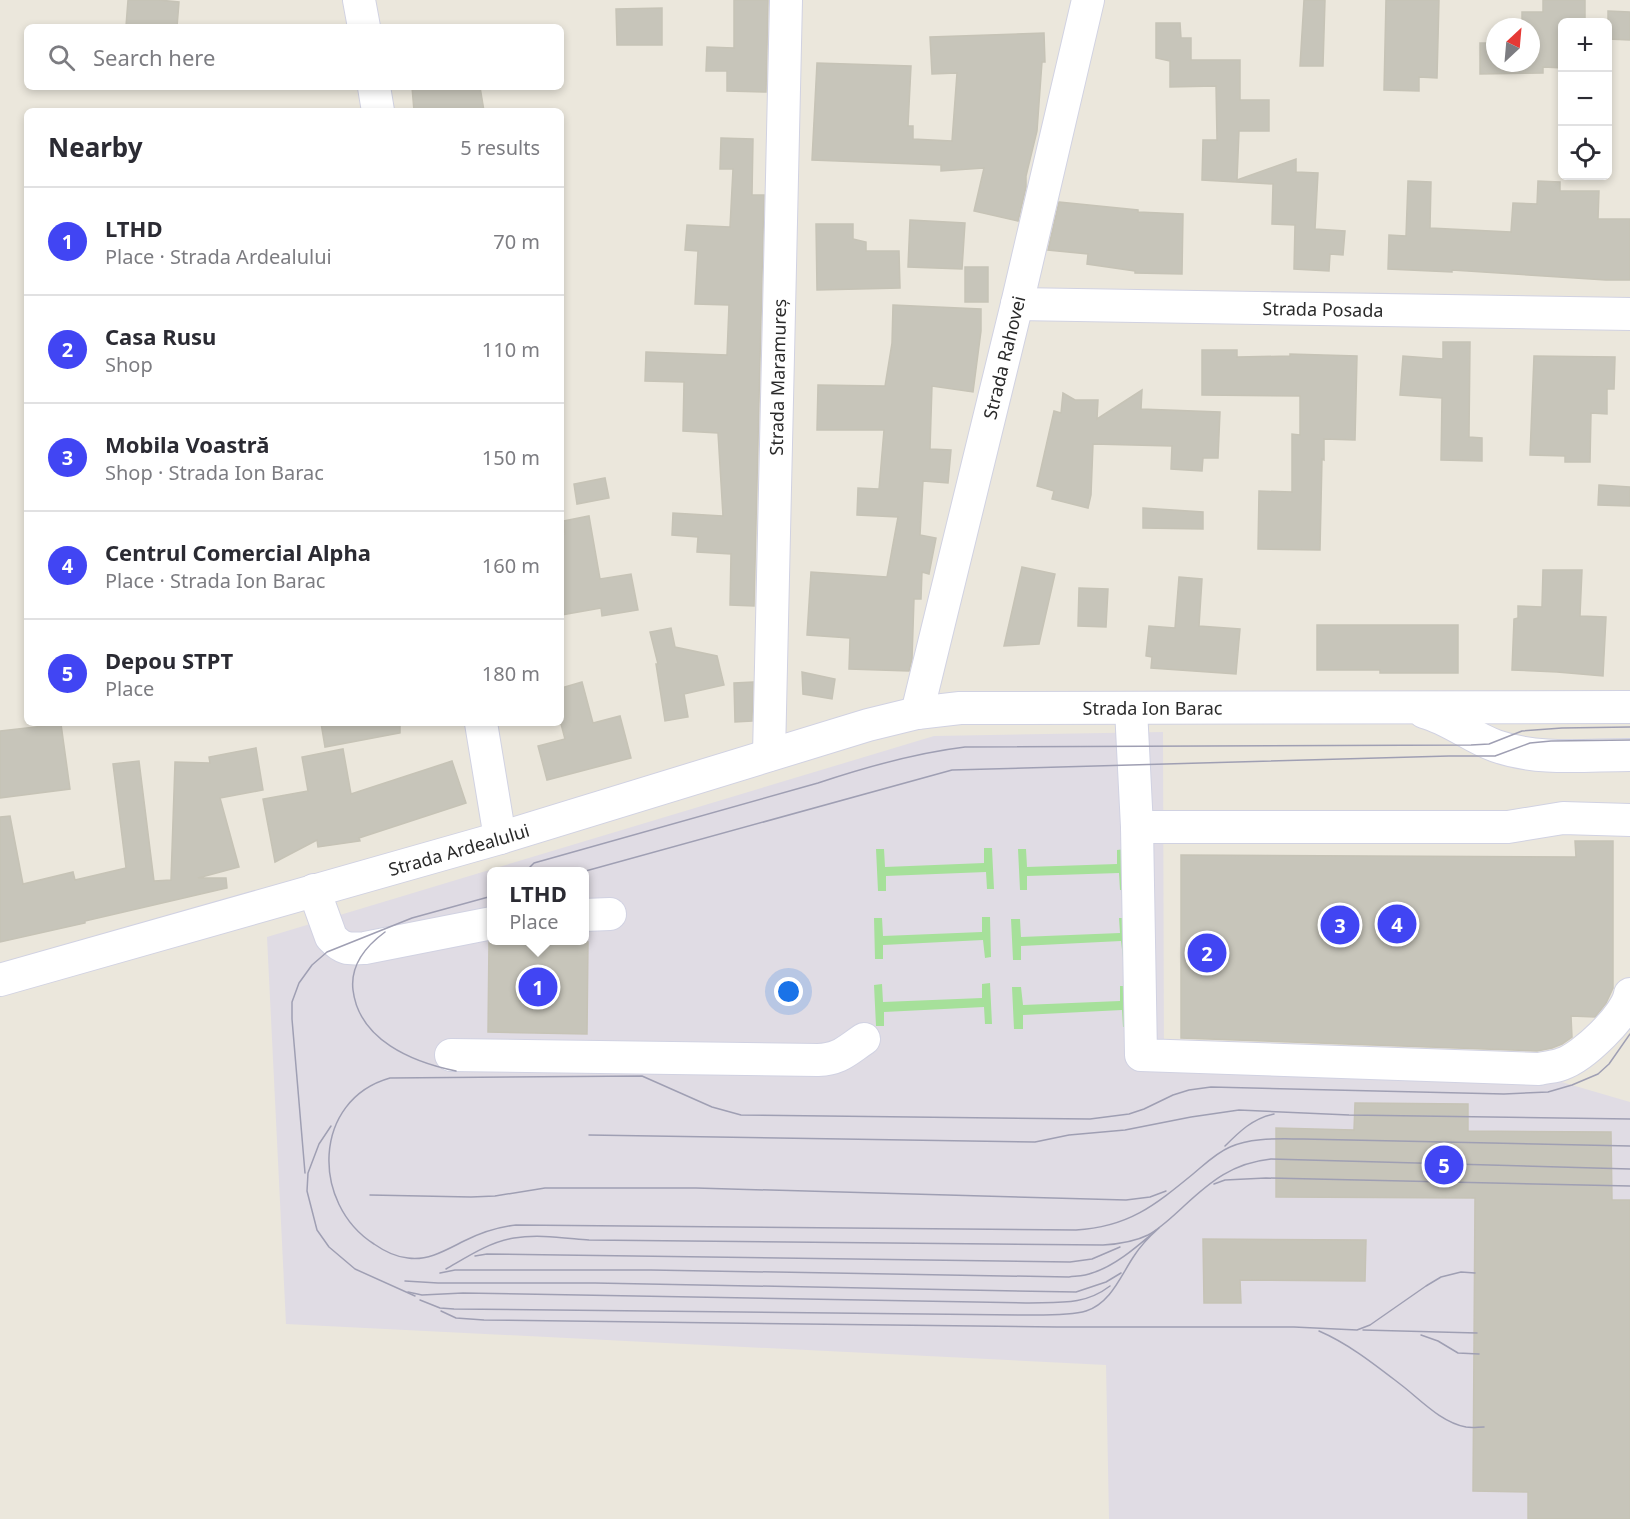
<!DOCTYPE html>
<meta charset="utf-8">
<style>
:root{--surface:#fff;--page:#f2f2f3;--text:#2b2b33;--muted:#7c7c81;--line:#e1e1e2;--accent:#4145f3}
body{margin:0;font-family:"Noto Sans",sans-serif;background:var(--page);color:var(--text)}
.controls{position:absolute;right:18px;top:18px;display:grid;overflow:hidden;border-radius:9px;box-shadow:0 3px 9px #0003}
.controls button{width:54px;height:54px;display:grid;place-items:center;padding:0;border:0;border-bottom:2px solid var(--line);background:var(--surface);color:var(--text);font:30px sans-serif}
.compass{position:absolute;left:1486px;top:18px;width:54px;height:54px;border-radius:50%;background:var(--surface);box-shadow:0 3px 9px #0003;rotate:26deg}
.you{position:absolute;left:789px;top:992px;width:21px;height:21px;margin:-15px;border:4px solid #fff;border-radius:50%;background:#1a73e8;box-shadow:0 0 0 9px #1a73e833}
.badge{display:grid;place-items:center;width:39px;height:39px;border-radius:50%;background:var(--accent);color:#fff;font-size:20px;font-weight:700}
.pin{position:absolute;translate:-50% -50%;border:3px solid #fff;box-shadow:0 2px 6px #0006}
.popup{position:absolute;left:487px;top:867px;width:102px;height:78px;box-sizing:border-box;display:grid;place-content:center;border-radius:9px;background:var(--surface);filter:drop-shadow(0 2px 4px #0005);font-size:20px;white-space:nowrap;color:var(--muted)}
.popup b{font-size:22px;color:var(--text)}
.popup::after{content:'';position:absolute;left:50%;top:100%;margin-left:-12px;border:12px solid transparent;border-top-color:var(--surface)}
.list{margin:0;padding:0;list-style:none}
h2{display:flex;justify-content:space-between;align-items:center;height:78px;margin:0;padding:0 24px;font-size:26px}
h2 small{font-size:20px;font-weight:400;color:var(--muted)}
.list li{display:grid;grid-template-columns:39px 1fr auto;gap:18px;align-items:center;box-sizing:border-box;height:108px;padding:0 24px;border-top:2px solid var(--line)}
.list b{display:block;font-size:22px;white-space:nowrap}
.list p{margin:0;font-size:20px;white-space:nowrap;color:var(--muted)}
.list em{font-size:20px;font-style:normal;color:var(--muted)}
.icon{flex:none;width:33px;height:33px;fill:none;stroke:currentColor;stroke-width:2;stroke-linecap:round;stroke-linejoin:round}
.map{position:relative;flex:none;width:1630px;height:1519px;overflow:hidden}
.search{position:absolute;background:var(--surface);box-shadow:0 3px 9px #0003;left:24px;top:24px;width:540px;height:66px;display:flex;align-items:center;gap:15px;box-sizing:border-box;padding:0 21px;border-radius:9px;color:var(--muted);font-size:22px}
.panel{position:absolute;background:var(--surface);box-shadow:0 3px 9px #0003;left:24px;top:108px;width:540px;height:618px;border-radius:9px}
.map>svg:first-child{display:block}
</style>
<div class="map">
<svg width="1630" height="1519" viewBox="0 0 1630 1519">
<rect width="100%" height="100%" fill="#ebe7dc"/>
<path fill="#e0dce4" fill-rule="evenodd" d="M 1163,732 L 1164,1071 L 1541,1076 L 1630,1102 L 1630,1519 L 1109,1519 L 1106,1365 L 286,1324 L 267,937 L 934,736 ZM 492,872 L 584,872 L 584,940 L 492,940 Z"/>
<g fill="#a6e09a">
<path d="M 984,848 L 992,848 L 994,889 L 987,889 L 986,872 L 886,876 L 886,891 L 878,891 L 876,849 L 884,849 L 885,867 L 984,863 Z"/>
<path d="M 1018,849 L 1026,849 L 1027,867 L 1117,864 L 1117,850 L 1125,849 L 1126,890 L 1120,890 L 1119,873 L 1027,876 L 1027,890 L 1020,890 Z"/>
<path d="M 982,917 L 990,917 L 991,957 L 985,958 L 983,940 L 883,945 L 883,959 L 875,959 L 874,918 L 882,918 L 883,936 L 982,932 Z"/>
<path d="M 1119,918 L 1128,918 L 1130,958 L 1123,958 L 1121,941 L 1021,946 L 1021,960 L 1013,960 L 1011,919 L 1020,919 L 1021,937 L 1120,933 Z"/>
<path d="M 990,983 L 992,1024 L 985,1024 L 984,1007 L 884,1012 L 884,1026 L 876,1026 L 874,985 L 882,984 L 883,1002 L 982,998 L 982,984 Z"/>
<path d="M 1120,986 L 1129,986 L 1131,1027 L 1123,1027 L 1122,1010 L 1023,1015 L 1023,1029 L 1014,1029 L 1012,987 L 1021,987 L 1023,1005 L 1120,1001 Z"/>
</g>
<g fill="#c7c5ba" stroke="#c6c3b6" stroke-width="1.5">
<path d="M 128,0 L 159,0 L 179,2 L 177,27 L 126,26 Z"/>
<path d="M 734,0 L 768,0 L 766,92 L 727,91 L 727,71 L 706,71 L 707,47 L 734,48 Z"/>
<path d="M 1304,0 L 1325,0 L 1323,66 L 1300,66 Z"/>
<path d="M 1386,0 L 1439,0 L 1437,78 L 1419,77 L 1419,91 L 1384,90 Z"/>
<path d="M 1543,0 L 1585,0 L 1585,22 L 1563,22 L 1563,68 L 1543,67 L 1543,73 L 1480,74 L 1480,43 L 1495,43 L 1495,63 L 1531,63 L 1531,27 L 1522,27 L 1522,12 L 1543,12 Z"/>
<path d="M 662,8 L 662,45 L 617,45 L 616,9 Z"/>
<path d="M 1608,11 L 1630,12 L 1630,40 L 1608,39 Z"/>
<path d="M 1156,23 L 1180,23 L 1181,38 L 1191,38 L 1191,60 L 1240,60 L 1240,100 L 1269,100 L 1269,131 L 1239,131 L 1237,180 L 1296,159 L 1296,172 L 1318,173 L 1315,229 L 1345,231 L 1343,255 L 1330,254 L 1329,271 L 1294,269 L 1295,225 L 1272,224 L 1273,184 L 1202,180 L 1203,140 L 1217,140 L 1216,86 L 1170,87 L 1170,61 L 1156,58 Z"/>
<path d="M 1044,33 L 1045,62 L 1042,62 L 1037,131 L 1026,176 L 1026,187 L 1018,221 L 974,211 L 984,168 L 941,171 L 941,165 L 812,160 L 817,63 L 911,66 L 908,126 L 913,126 L 913,139 L 952,141 L 957,73 L 932,74 L 930,37 Z"/>
<path d="M 412,87 L 480,87 L 484,111 L 414,111 Z"/>
<path d="M 721,138 L 753,139 L 752,195 L 764,195 L 754,606 L 730,605 L 731,554 L 697,552 L 698,537 L 672,535 L 673,513 L 723,516 L 718,433 L 683,431 L 684,382 L 645,381 L 646,352 L 727,355 L 729,305 L 695,304 L 698,251 L 685,250 L 687,225 L 730,227 L 733,169 L 720,169 Z"/>
<path d="M 1408,181 L 1431,182 L 1430,228 L 1511,232 L 1513,203 L 1537,204 L 1538,181 L 1560,182 L 1560,191 L 1599,191 L 1598,219 L 1630,219 L 1630,280 L 1606,280 L 1452,270 L 1452,272 L 1388,269 L 1389,235 L 1406,236 Z"/>
<path d="M 1059,202 L 1138,210 L 1138,212 L 1183,214 L 1182,274 L 1135,273 L 1135,271 L 1087,264 L 1088,254 L 1048,250 Z"/>
<path d="M 910,220 L 965,223 L 962,269 L 908,267 Z"/>
<path d="M 816,224 L 853,224 L 853,239 L 866,242 L 866,251 L 899,251 L 900,288 L 817,290 Z"/>
<rect x="965" y="267" width="23" height="35"/>
<path d="M 893,305 L 981,309 L 981,331 L 973,392 L 932,386 L 930,449 L 951,450 L 948,483 L 923,481 L 920,535 L 936,538 L 929,574 L 922,572 L 921,599 L 914,599 L 912,659 L 909,671 L 849,669 L 850,638 L 807,635 L 811,572 L 887,577 L 898,517 L 857,515 L 858,488 L 879,489 L 884,430 L 817,430 L 818,385 L 885,386 L 892,343 Z"/>
<path d="M 1443,342 L 1470,342 L 1469,437 L 1482,438 L 1482,461 L 1441,460 L 1442,398 L 1400,395 L 1403,356 L 1443,359 Z"/>
<path d="M 1202,350 L 1237,350 L 1237,357 L 1290,356 L 1290,354 L 1357,356 L 1355,440 L 1324,439 L 1324,460 L 1322,459 L 1320,550 L 1258,549 L 1259,491 L 1292,492 L 1292,434 L 1300,435 L 1300,396 L 1202,395 Z"/>
<path d="M 1534,356 L 1615,357 L 1614,389 L 1607,389 L 1607,414 L 1591,413 L 1590,462 L 1565,462 L 1565,456 L 1530,455 Z"/>
<path d="M 1142,390 L 1141,409 L 1220,412 L 1218,458 L 1203,458 L 1202,471 L 1171,469 L 1172,446 L 1093,444 L 1091,495 L 1088,508 L 1052,499 L 1054,491 L 1037,486 L 1054,411 L 1061,413 L 1063,393 L 1075,400 L 1098,400 L 1097,419 Z"/>
<path d="M 605,478 L 609,498 L 577,504 L 574,484 Z"/>
<path d="M 1599,485 L 1630,487 L 1630,506 L 1598,505 Z"/>
<path d="M 1143,508 L 1203,512 L 1203,529 L 1143,528 Z"/>
<path d="M 589,516 L 600,579 L 631,574 L 638,610 L 602,616 L 601,608 L 561,615 L 561,535 L 565,534 L 563,521 Z"/>
<path d="M 1022,567 L 1055,574 L 1039,644 L 1004,646 Z"/>
<path d="M 1543,570 L 1582,570 L 1580,616 L 1606,617 L 1603,676 L 1557,672 L 1512,670 L 1514,619 L 1518,618 L 1518,606 L 1542,607 Z"/>
<path d="M 1179,577 L 1202,579 L 1199,626 L 1240,629 L 1236,674 L 1151,668 L 1152,657 L 1146,656 L 1149,626 L 1175,628 Z"/>
<path d="M 1079,588 L 1108,589 L 1106,627 L 1078,626 Z"/>
<path d="M 1317,625 L 1458,625 L 1458,673 L 1380,673 L 1380,670 L 1317,670 Z"/>
<path d="M 671,628 L 675,647 L 717,656 L 724,685 L 684,694 L 688,717 L 665,721 L 656,664 L 658,664 L 650,632 Z"/>
<path d="M 802,672 L 835,679 L 832,699 L 803,694 Z"/>
<path d="M 582,682 L 593,723 L 620,716 L 631,758 L 547,780 L 538,746 L 565,739 L 561,724 L 561,688 Z"/>
<path d="M 753,682 L 752,721 L 735,722 L 734,683 Z"/>
<path d="M 321,723 L 400,723 L 400,733 L 325,747 Z"/>
<path d="M 61,724 L 70,789 L 0,798 L 0,731 Z"/>
<path d="M 256,748 L 263,790 L 220,798 L 239,867 L 198,878 L 226,878 L 227,888 L 85,921 L 85,923 L 0,942 L 0,817 L 10,816 L 23,884 L 73,872 L 75,880 L 126,868 L 113,764 L 139,761 L 154,881 L 171,880 L 175,762 L 210,763 L 209,757 Z"/>
<path d="M 343,749 L 351,794 L 452,761 L 466,803 L 359,838 L 360,841 L 318,847 L 317,840 L 275,862 L 263,799 L 308,791 L 302,757 Z"/>
<path d="M 1575,841 L 1613,841 L 1613,988 L 1606,1003 L 1595,1017 L 1571,1016 L 1572,1037 L 1562,1044 L 1552,1048 L 1537,1051 L 1181,1038 L 1181,855 L 1576,857 Z"/>
<path d="M 496,940 L 588,942 L 587,1034 L 488,1032 L 489,942 Z"/>
<path d="M 1355,1103 L 1468,1104 L 1468,1131 L 1611,1132 L 1612,1200 L 1630,1200 L 1630,1519 L 1528,1519 L 1528,1492 L 1473,1491 L 1475,1198 L 1276,1197 L 1276,1128 L 1354,1130 Z"/>
<path d="M 1203,1239 L 1366,1240 L 1365,1281 L 1240,1280 L 1241,1303 L 1204,1303 Z"/>
</g>
<g fill="none" stroke-linecap="round" stroke-linejoin="round">
<defs>
<g id="minor">
<path d="M 359,0 L 364,27"/>
<path d="M 374,87 L 378,111"/>
<path id="s1" d="M 1017,304 L 1630,314"/>
<path d="M 1131,709 L 1137,827 L 1141,1055 L 1539,1069 C 1547,1067 1555,1067 1562,1064 C 1583,1057 1627,1015 1630,994"/>
<path d="M 1424,712 C 1450,719 1471,737 1496,746 C 1539,761 1585,755 1630,755"/>
<path id="s2" d="M 917,713 L 1017,304 L 1088,0"/>
<path d="M 481,723 L 500,838"/>
<path id="s3" d="M 769,755 L 786,0"/>
<path d="M 1137,827 L 1508,827 L 1563,818 L 1630,820"/>
<path d="M 314,890 L 331,937 C 343,950 349,949 365,948 L 492,923"/>
<path d="M 584,915 L 610,914"/>
<path id="s4" d="M 0,980 L 500,838 L 868,725 L 917,713 L 960,708 L 1630,707"/>
<path d="M 451,1055 L 818,1060 C 840,1059 846,1051 864,1039"/>
</g>
</defs>
<use href="#minor" stroke="#d1d2e2" stroke-width="34"/>
<use href="#minor" stroke="#fff" stroke-width="32"/>
<g stroke="#9f9fb3" stroke-width="1.5">
<path d="M 525,872 L 534,863 L 818,783 C 866,767 915,753 965,747 L 1471,745 L 1489,744 L 1522,731 L 1562,728 L 1630,727"/>
<path d="M 582,872 L 952,770 L 1449,756 L 1495,756 L 1530,743 L 1551,741 L 1630,740"/>
<path d="M 385,932 C 366,946 350,965 353,990 C 359,1040 412,1062 456,1071"/>
<path d="M 1630,1034 L 1609,1064 L 1598,1074 L 1572,1085 L 1548,1092 L 1504,1094 L 1211,1087 L 1189,1090 L 1173,1095 L 1144,1109 L 1129,1114 L 1090,1119 L 741,1115 L 712,1107 L 642,1076 L 390,1078 C 312,1100 311,1204 374,1244 C 384,1251 395,1257 408,1258 C 428,1261 446,1250 464,1241 C 480,1233 498,1227 516,1225 L 1076,1230 C 1128,1227 1154,1206 1193,1174 C 1205,1164 1216,1153 1230,1147 C 1251,1137 1280,1139 1303,1139 L 1630,1146"/>
<path d="M 331,1126 L 319,1144 L 308,1173 L 307,1191 L 317,1230 L 329,1247 L 355,1269 L 415,1296"/>
<path d="M 589,1135 L 1035,1142 L 1069,1135 L 1125,1130 L 1191,1117 L 1239,1110 L 1349,1115 L 1630,1119"/>
<path d="M 1225,1146 C 1239,1132 1253,1118 1274,1114"/>
<path d="M 305,1173 L 292,1019 L 292,1002 L 299,983 L 312,965 L 327,952 L 412,918 L 492,896"/>
<path d="M 1214,1184 L 1225,1180 L 1266,1178 L 1630,1186"/>
<path d="M 370,1195 L 471,1197 L 495,1196 L 545,1188 L 696,1188 L 1126,1200 L 1150,1197 L 1166,1191"/>
<path d="M 475,1256 L 487,1254 L 560,1255 L 1070,1262 L 1092,1259 L 1120,1247"/>
<path d="M 446,1269 C 467,1257 489,1242 514,1238 C 538,1234 564,1238 589,1240 L 1103,1245 C 1119,1244 1134,1242 1148,1235 C 1161,1228 1173,1216 1184,1206 C 1211,1181 1233,1163 1271,1159 L 1630,1169"/>
<path d="M 405,1281 L 438,1283 L 595,1283 L 1076,1292 L 1106,1282 L 1121,1273"/>
<path d="M 408,1292 L 422,1295 L 463,1293 L 1026,1303 C 1058,1302 1084,1306 1110,1286"/>
<path d="M 420,1300 L 440,1308 L 454,1309 L 1021,1315 C 1039,1315 1070,1316 1086,1311 C 1111,1303 1121,1275 1134,1256 C 1141,1245 1150,1236 1159,1228 C 1140,1244 1116,1266 1092,1273 C 1085,1276 1076,1276 1069,1277 L 651,1270 L 455,1270 L 440,1273"/>
<path d="M 441,1311 L 456,1318 L 484,1320 L 1057,1327 L 1294,1327 L 1357,1330 L 1370,1325 L 1426,1286 L 1441,1277 L 1461,1272 L 1475,1273"/>
<path d="M 1363,1330 L 1477,1333"/>
<path d="M 1319,1331 C 1349,1344 1374,1364 1400,1384 C 1420,1399 1440,1422 1466,1427 C 1472,1428 1478,1427 1484,1427"/>
<path d="M 1421,1335 L 1438,1341 L 1458,1353 L 1479,1354"/>
</g>
</g>
<g text-anchor="middle" dominant-baseline="central" stroke-width="4.5" stroke-linejoin="round" paint-order="stroke">
<g font-size="18" fill="#2a2a2a" stroke="#fff">
<text stroke="none"><textPath href="#s1" startOffset="306">Strada Posada</textPath></text>
<text stroke="none"><textPath href="#s2" startOffset="366">Strada Rahovei</textPath></text>
<text stroke="none"><textPath href="#s3" startOffset="378">Strada Maramureș</textPath></text>
<text stroke="none"><textPath href="#s4" startOffset="1191">Strada Ion Barac</textPath></text>
<text stroke="none"><textPath href="#s4" startOffset="477">Strada Ardealului</textPath></text>
</g>
</g>
</svg>
<div class="controls">
<button>+</button>
<button>−</button>
<button><svg class="icon" aria-label="locate" viewBox="0 0 24 24"><circle cx="12" cy="12" r="6"/><path d="M12 2v4M12 18v4M2 12h4M18 12h4"/></svg></button>
</div>
<svg class="compass" viewBox="-18 -18 36 36"><path d="M0-13l5 13h-10z" fill="#e53935"/><path d="M0 13l5-13h-10z" fill="#7c7c81"/></svg>
<div class="you"></div>
<div class="pin badge" style="left:538px;top:987px">1</div>
<div class="popup"><b>LTHD</b>Place</div>
<div class="pin badge" style="left:1207px;top:953px">2</div>
<div class="pin badge" style="left:1340px;top:925px">3</div>
<div class="pin badge" style="left:1397px;top:924px">4</div>
<div class="pin badge" style="left:1444px;top:1165px">5</div>
<div class="search"><svg class="icon" aria-label="search" viewBox="0 0 24 24"><circle cx="10" cy="10" r="6"/><path d="M15 15l6 6"/></svg>Search here</div>
<section class="panel">
<h2>Nearby<small>5 results</small></h2>
<ul class="list">
<li><span class="badge">1</span><div><b>LTHD</b><p>Place · Strada Ardealului</p></div><em>70 m</em></li>
<li><span class="badge">2</span><div><b>Casa Rusu</b><p>Shop</p></div><em>110 m</em></li>
<li><span class="badge">3</span><div><b>Mobila Voastră</b><p>Shop · Strada Ion Barac</p></div><em>150 m</em></li>
<li><span class="badge">4</span><div><b>Centrul Comercial Alpha</b><p>Place · Strada Ion Barac</p></div><em>160 m</em></li>
<li><span class="badge">5</span><div><b>Depou STPT</b><p>Place</p></div><em>180 m</em></li>
</ul>
</section>
</div>
